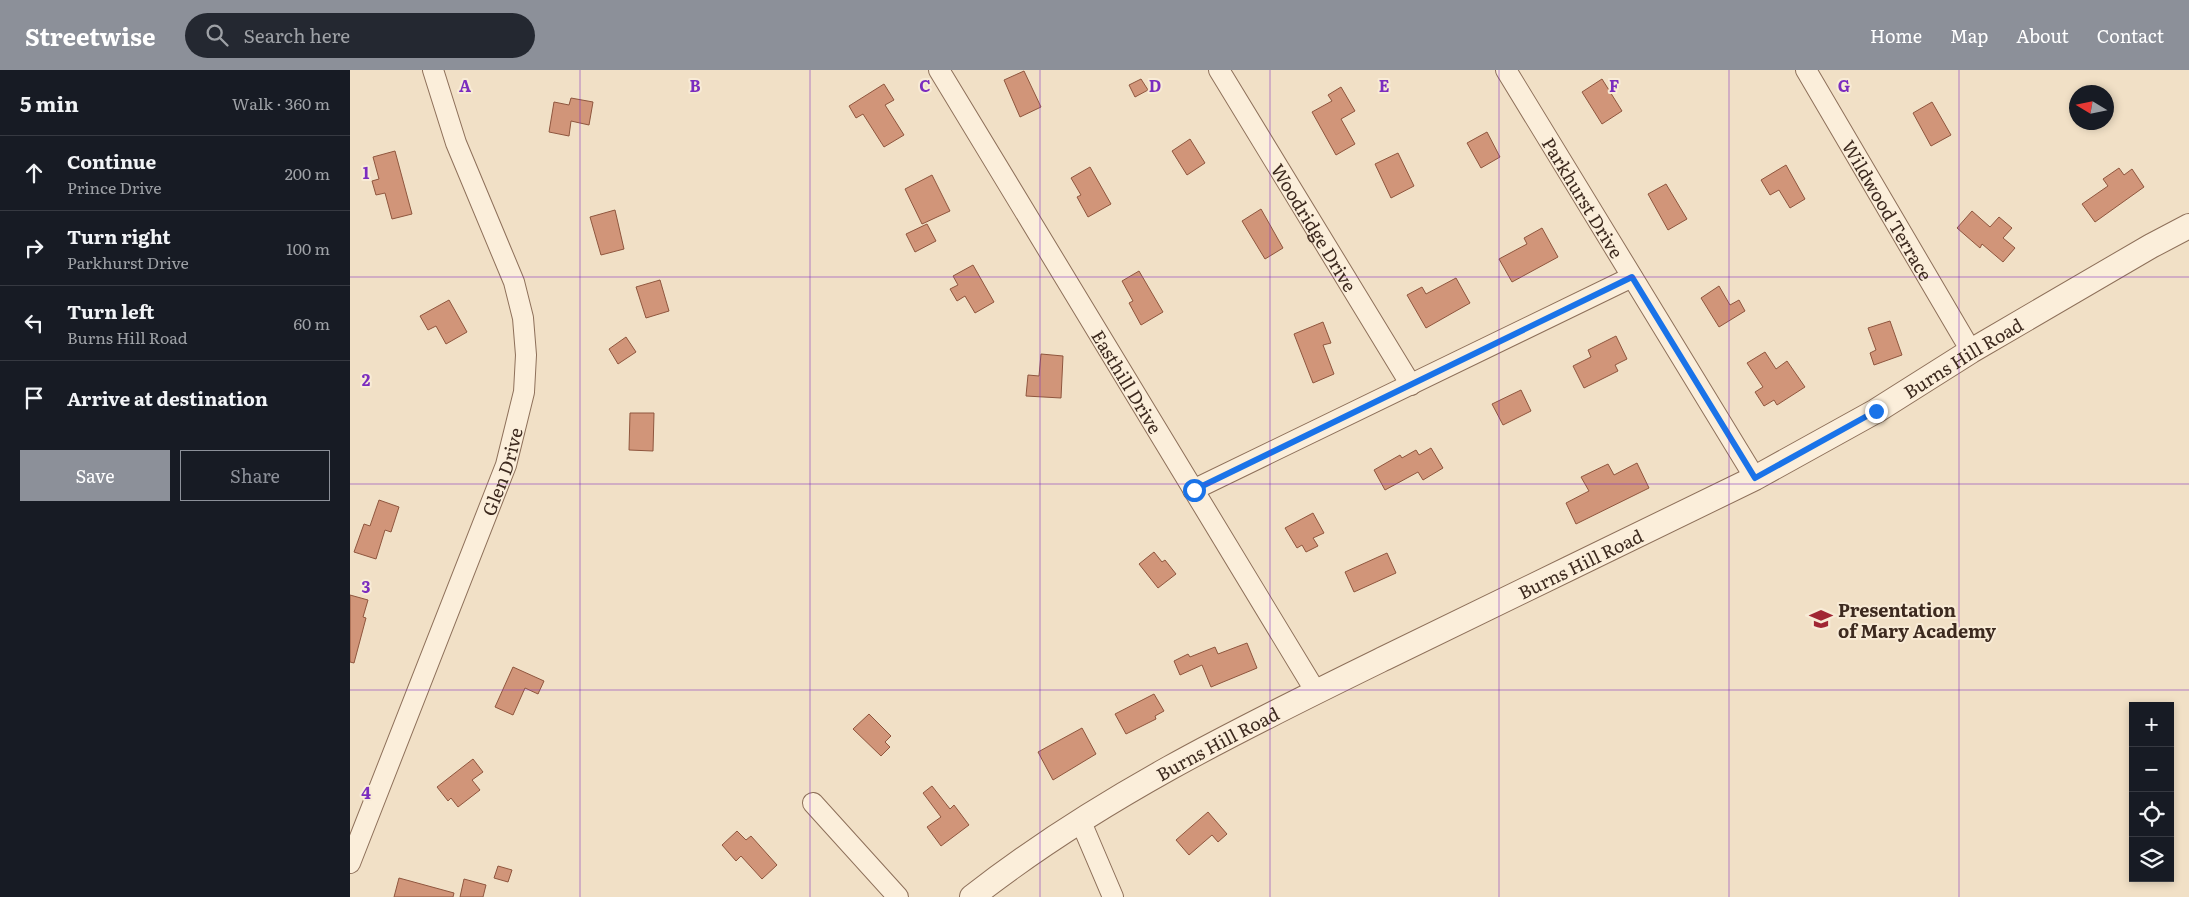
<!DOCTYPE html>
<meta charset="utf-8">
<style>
:root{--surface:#171b24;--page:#242831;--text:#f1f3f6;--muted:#9ea1a6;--line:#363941;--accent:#8c9099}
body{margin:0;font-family:Literata,serif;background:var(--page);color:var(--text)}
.controls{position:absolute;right:15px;bottom:15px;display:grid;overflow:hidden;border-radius:0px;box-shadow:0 2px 8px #0003}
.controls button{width:45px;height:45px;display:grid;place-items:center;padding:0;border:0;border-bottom:1px solid var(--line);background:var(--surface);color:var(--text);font:25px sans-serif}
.compass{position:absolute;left:1719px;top:15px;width:45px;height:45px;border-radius:50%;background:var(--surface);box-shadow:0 2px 8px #0003;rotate:280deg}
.stop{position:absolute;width:15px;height:15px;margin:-11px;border:4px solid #1a73e8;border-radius:50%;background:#fff}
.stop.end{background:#1a73e8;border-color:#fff;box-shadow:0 1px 5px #0008}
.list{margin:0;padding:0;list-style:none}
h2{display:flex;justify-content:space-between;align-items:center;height:65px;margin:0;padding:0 20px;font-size:21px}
h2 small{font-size:16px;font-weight:400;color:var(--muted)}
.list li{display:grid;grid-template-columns:32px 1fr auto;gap:15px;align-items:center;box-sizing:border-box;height:75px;padding:0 20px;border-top:1px solid var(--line)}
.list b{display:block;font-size:19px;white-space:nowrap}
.list p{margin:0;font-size:16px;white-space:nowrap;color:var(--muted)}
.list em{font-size:16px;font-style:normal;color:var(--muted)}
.actions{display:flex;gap:10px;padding:15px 20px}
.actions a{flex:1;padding:11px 0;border:1px solid var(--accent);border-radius:0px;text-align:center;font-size:18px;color:var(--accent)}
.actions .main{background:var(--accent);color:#fff}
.icon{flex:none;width:28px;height:28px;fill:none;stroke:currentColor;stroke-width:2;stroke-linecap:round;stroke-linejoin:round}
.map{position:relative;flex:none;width:1839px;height:827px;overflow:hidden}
header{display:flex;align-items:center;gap:30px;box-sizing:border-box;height:70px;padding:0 25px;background:var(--accent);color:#fff}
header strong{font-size:24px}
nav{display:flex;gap:28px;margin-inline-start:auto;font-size:18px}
.search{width:350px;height:45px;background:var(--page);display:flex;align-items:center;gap:12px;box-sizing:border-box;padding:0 18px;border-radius:28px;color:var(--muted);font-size:19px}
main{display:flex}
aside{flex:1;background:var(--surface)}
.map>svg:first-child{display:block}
</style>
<header>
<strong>Streetwise</strong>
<div class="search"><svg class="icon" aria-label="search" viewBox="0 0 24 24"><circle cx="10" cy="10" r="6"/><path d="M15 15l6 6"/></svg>Search here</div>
<nav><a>Home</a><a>Map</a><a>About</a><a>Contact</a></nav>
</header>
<main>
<aside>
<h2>5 min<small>Walk · 360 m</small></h2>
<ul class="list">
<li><svg class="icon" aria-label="ahead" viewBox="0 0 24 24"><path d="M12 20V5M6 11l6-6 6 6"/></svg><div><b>Continue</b><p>Prince Drive</p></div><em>200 m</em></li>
<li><svg class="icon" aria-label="right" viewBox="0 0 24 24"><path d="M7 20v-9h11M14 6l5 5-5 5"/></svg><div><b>Turn right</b><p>Parkhurst Drive</p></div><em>100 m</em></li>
<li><svg class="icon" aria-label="left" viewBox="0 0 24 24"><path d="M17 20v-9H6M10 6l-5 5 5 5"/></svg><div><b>Turn left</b><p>Burns Hill Road</p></div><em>60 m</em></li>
<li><svg class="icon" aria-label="arrive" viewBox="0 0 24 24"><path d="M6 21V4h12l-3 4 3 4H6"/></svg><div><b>Arrive at destination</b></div></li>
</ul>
<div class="actions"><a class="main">Save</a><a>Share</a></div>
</aside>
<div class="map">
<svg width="1839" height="827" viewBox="0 0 1839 827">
<rect width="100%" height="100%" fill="#f1e0c6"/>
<g fill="#d19579" stroke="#8f563e">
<path d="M 674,1 L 691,37 L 670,47 L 654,10 Z"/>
<path d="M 791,9 L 798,20 L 785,27 L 779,15 Z"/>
<path d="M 1252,9 L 1272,41 L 1252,54 L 1232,22 Z"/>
<path d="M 534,14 L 544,30 L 535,35 L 554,65 L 534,77 L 513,44 L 506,48 L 499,36 Z"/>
<path d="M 991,17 L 1005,41 L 991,49 L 1005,74 L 986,85 L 962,42 L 982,31 L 978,25 Z"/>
<path d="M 221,28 L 243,32 L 239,55 L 221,51 L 219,66 L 199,62 L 204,32 L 219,35 Z"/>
<path d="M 1582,32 L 1601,65 L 1581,76 L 1563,43 Z"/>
<path d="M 1137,62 L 1150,87 L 1131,98 L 1117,73 Z"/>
<path d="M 840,69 L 855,93 L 837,105 L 822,81 Z"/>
<path d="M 45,81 L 62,144 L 42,149 L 35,123 L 26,125 L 22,111 L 29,109 L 23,87 Z"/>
<path d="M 1048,83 L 1064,116 L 1041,128 L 1025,94 Z"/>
<path d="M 1436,95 L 1455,129 L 1440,138 L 1429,120 L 1420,125 L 1411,110 Z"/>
<path d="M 740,97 L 761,134 L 738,147 L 727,127 L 731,125 L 721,108 Z"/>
<path d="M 1769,98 L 1774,105 L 1782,99 L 1794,117 L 1745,152 L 1732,134 L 1758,116 L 1753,109 Z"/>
<path d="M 582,105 L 600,141 L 572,154 L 555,119 Z"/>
<path d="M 1316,114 L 1337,149 L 1318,160 L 1298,124 Z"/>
<path d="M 911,139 L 933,178 L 915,189 L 892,151 Z"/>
<path d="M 265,140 L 274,179 L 251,185 L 240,147 Z"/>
<path d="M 1622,141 L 1640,157 L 1649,147 L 1662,158 L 1653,168 L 1665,178 L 1653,192 L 1632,174 L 1630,178 L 1607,158 Z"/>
<path d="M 577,154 L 586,171 L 565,182 L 556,164 Z"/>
<path d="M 1192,158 L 1208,187 L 1162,212 L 1149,189 L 1177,174 L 1174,168 Z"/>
<path d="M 623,195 L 644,232 L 625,243 L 615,226 L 607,231 L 600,219 L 608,215 L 603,206 Z"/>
<path d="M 789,201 L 813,242 L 791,255 L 779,233 L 783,231 L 772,211 Z"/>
<path d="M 1106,208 L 1120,233 L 1076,258 L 1057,225 L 1072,217 L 1076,224 Z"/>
<path d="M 310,210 L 319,241 L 296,248 L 286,217 Z"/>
<path d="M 1369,216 L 1380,235 L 1389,230 L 1395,241 L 1369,257 L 1351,228 Z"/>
<path d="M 99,230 L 117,262 L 96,274 L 86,256 L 78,260 L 70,246 Z"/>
<path d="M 1540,251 L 1552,285 L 1524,295 L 1520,283 L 1526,280 L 1518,258 Z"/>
<path d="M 973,252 L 981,273 L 973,275 L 984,304 L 963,313 L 944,264 Z"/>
<path d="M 1266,266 L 1277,289 L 1265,295 L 1268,301 L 1234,318 L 1223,296 L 1241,287 L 1238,280 Z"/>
<path d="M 276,267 L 286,282 L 268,294 L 259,279 Z"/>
<path d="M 1415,282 L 1426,299 L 1437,291 L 1455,317 L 1427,335 L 1424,330 L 1414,336 L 1405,322 L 1413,317 L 1397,293 Z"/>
<path d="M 691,284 L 713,286 L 711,328 L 676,326 L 678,305 L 689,306 Z"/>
<path d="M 1171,320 L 1181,341 L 1153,355 L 1142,334 Z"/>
<path d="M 280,343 L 304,343 L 303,381 L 279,380 Z"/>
<path d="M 1081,378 L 1093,398 L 1073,410 L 1068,402 L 1035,420 L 1024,400 L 1050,385 L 1052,388 L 1066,380 L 1069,385 Z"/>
<path d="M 1287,393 L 1299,418 L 1226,454 L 1216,433 L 1239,421 L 1231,407 L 1258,394 L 1264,405 Z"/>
<path d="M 29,430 L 49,437 L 41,462 L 35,460 L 26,489 L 4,482 L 14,454 L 20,456 Z"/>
<path d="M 963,443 L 974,463 L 963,468 L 968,476 L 956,482 L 952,475 L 947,478 L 935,458 Z"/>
<path d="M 804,482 L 812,492 L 815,490 L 826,504 L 808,518 L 789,494 Z"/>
<path d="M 1037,483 L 1046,503 L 1004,522 L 995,502 Z"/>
<path d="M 0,525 L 18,530 L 13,547 L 16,548 L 4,593 L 0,592 Z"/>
<path d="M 897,573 L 907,598 L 861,617 L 852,595 L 830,605 L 824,591 L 838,584 L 840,587 L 865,577 L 868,584 Z"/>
<path d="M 163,597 L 194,611 L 188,624 L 175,618 L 163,645 L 145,637 Z"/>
<path d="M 804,624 L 814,641 L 805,646 L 806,649 L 776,664 L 765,644 Z"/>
<path d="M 519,644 L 541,666 L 535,672 L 540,677 L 531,686 L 503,659 Z"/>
<path d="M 732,658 L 746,684 L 703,710 L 688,682 Z"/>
<path d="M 123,689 L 133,702 L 122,710 L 130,720 L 108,737 L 101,728 L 98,731 L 87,717 Z"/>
<path d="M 582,716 L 600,739 L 604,735 L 619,755 L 591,776 L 577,757 L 591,747 L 573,723 Z"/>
<path d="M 858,742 L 877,764 L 868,772 L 862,765 L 839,785 L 826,770 Z"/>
<path d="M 387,761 L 396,770 L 401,766 L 427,795 L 412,809 L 391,786 L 386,791 L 372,775 Z"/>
<path d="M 148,796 L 162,800 L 158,812 L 144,808 Z"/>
<path d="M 49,808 L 104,823 L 103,827 L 44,827 Z"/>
<path d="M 114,809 L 136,815 L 133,827 L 110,827 Z"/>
</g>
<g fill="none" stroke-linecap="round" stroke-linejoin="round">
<defs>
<g id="minor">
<path id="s1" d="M 589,0 L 966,622"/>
<path id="s2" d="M 869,0 L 1061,315"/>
<path id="s3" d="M 1156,0 L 1405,408"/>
<path id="s4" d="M 1456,0 L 1621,281"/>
<path d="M 843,420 L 1282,207"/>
<path d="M 463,733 L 548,827"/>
<path d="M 731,752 L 763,827"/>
<path id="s5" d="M 0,793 L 156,395 L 174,322 L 176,285 L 173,248 L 164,212 L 106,73 L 83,0"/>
</g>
<g id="tertiary">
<path id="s6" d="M 622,827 C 748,728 892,658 1035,588 C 1158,528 1282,468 1405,408 L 1526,341 L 1621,281 L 1801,176 L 1839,156"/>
</g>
</defs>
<use href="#minor" stroke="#8e705a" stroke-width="22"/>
<use href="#tertiary" stroke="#8e705a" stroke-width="26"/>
<use href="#minor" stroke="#fbeeda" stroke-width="20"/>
<use href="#tertiary" stroke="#fbeeda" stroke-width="24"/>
</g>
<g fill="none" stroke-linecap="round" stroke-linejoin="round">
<path stroke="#1a73e8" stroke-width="6" d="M 844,420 L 1282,207 L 1405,408 L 1526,341"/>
</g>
<path fill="none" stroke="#7b2cbf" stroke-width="1" stroke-opacity="0.55" d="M 230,0 L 230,827M 460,0 L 460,827M 690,0 L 690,827M 920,0 L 920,827M 1149,0 L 1149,827M 1379,0 L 1379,827M 1609,0 L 1609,827M 0,207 L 1839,207M 0,414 L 1839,414M 0,620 L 1839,620"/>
<defs>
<symbol id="school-bare" viewBox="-9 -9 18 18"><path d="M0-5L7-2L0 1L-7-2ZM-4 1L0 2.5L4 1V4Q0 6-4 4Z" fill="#a12633" stroke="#f8ebd6" stroke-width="2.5" paint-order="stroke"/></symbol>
</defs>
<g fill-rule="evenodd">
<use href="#school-bare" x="1455" y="533" width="32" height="32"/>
</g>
<g text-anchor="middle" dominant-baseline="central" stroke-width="4" stroke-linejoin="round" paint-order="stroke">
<g font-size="18" fill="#3d2a1f" stroke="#f8ebd6">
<text stroke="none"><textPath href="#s3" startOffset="149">Parkhurst Drive</textPath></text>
<text stroke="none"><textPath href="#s4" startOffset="162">Wildwood Terrace</textPath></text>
<text stroke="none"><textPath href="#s2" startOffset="184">Woodridge Drive</textPath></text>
<text stroke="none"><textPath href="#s6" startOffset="1130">Burns Hill Road</textPath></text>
<text stroke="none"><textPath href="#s1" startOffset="364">Easthill Drive</textPath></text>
<text stroke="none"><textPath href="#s5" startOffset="420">Glen Drive</textPath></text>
<text stroke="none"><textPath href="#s6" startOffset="695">Burns Hill Road</textPath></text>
<text stroke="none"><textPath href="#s6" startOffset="290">Burns Hill Road</textPath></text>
</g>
<g font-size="18" font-weight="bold" fill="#3d2a1f" stroke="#f8ebd6" text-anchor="start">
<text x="1488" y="539">Presentation<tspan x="1488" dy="21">of Mary Academy</tspan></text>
</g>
</g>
<g font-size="16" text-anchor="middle" font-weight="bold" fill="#7b2cbf" stroke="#f8ebd6" stroke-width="4" stroke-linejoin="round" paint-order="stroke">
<text x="115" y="22">A</text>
<text x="345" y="22">B</text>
<text x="575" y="22">C</text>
<text x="805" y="22">D</text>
<text x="1034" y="22">E</text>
<text x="1264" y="22">F</text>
<text x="1494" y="22">G</text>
<text x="16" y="109">1</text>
<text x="16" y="316">2</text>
<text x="16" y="523">3</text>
<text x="16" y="729">4</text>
</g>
</svg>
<div class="controls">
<button>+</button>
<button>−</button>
<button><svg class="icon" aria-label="locate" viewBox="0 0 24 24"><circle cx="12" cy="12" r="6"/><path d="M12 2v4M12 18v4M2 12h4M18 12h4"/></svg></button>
<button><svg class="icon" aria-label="layers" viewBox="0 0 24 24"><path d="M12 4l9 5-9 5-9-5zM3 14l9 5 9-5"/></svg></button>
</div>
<svg class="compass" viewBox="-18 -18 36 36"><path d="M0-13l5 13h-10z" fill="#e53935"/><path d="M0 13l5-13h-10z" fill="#9ea1a6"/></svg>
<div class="stop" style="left:844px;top:420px"></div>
<div class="stop end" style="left:1526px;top:341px"></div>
</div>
</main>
